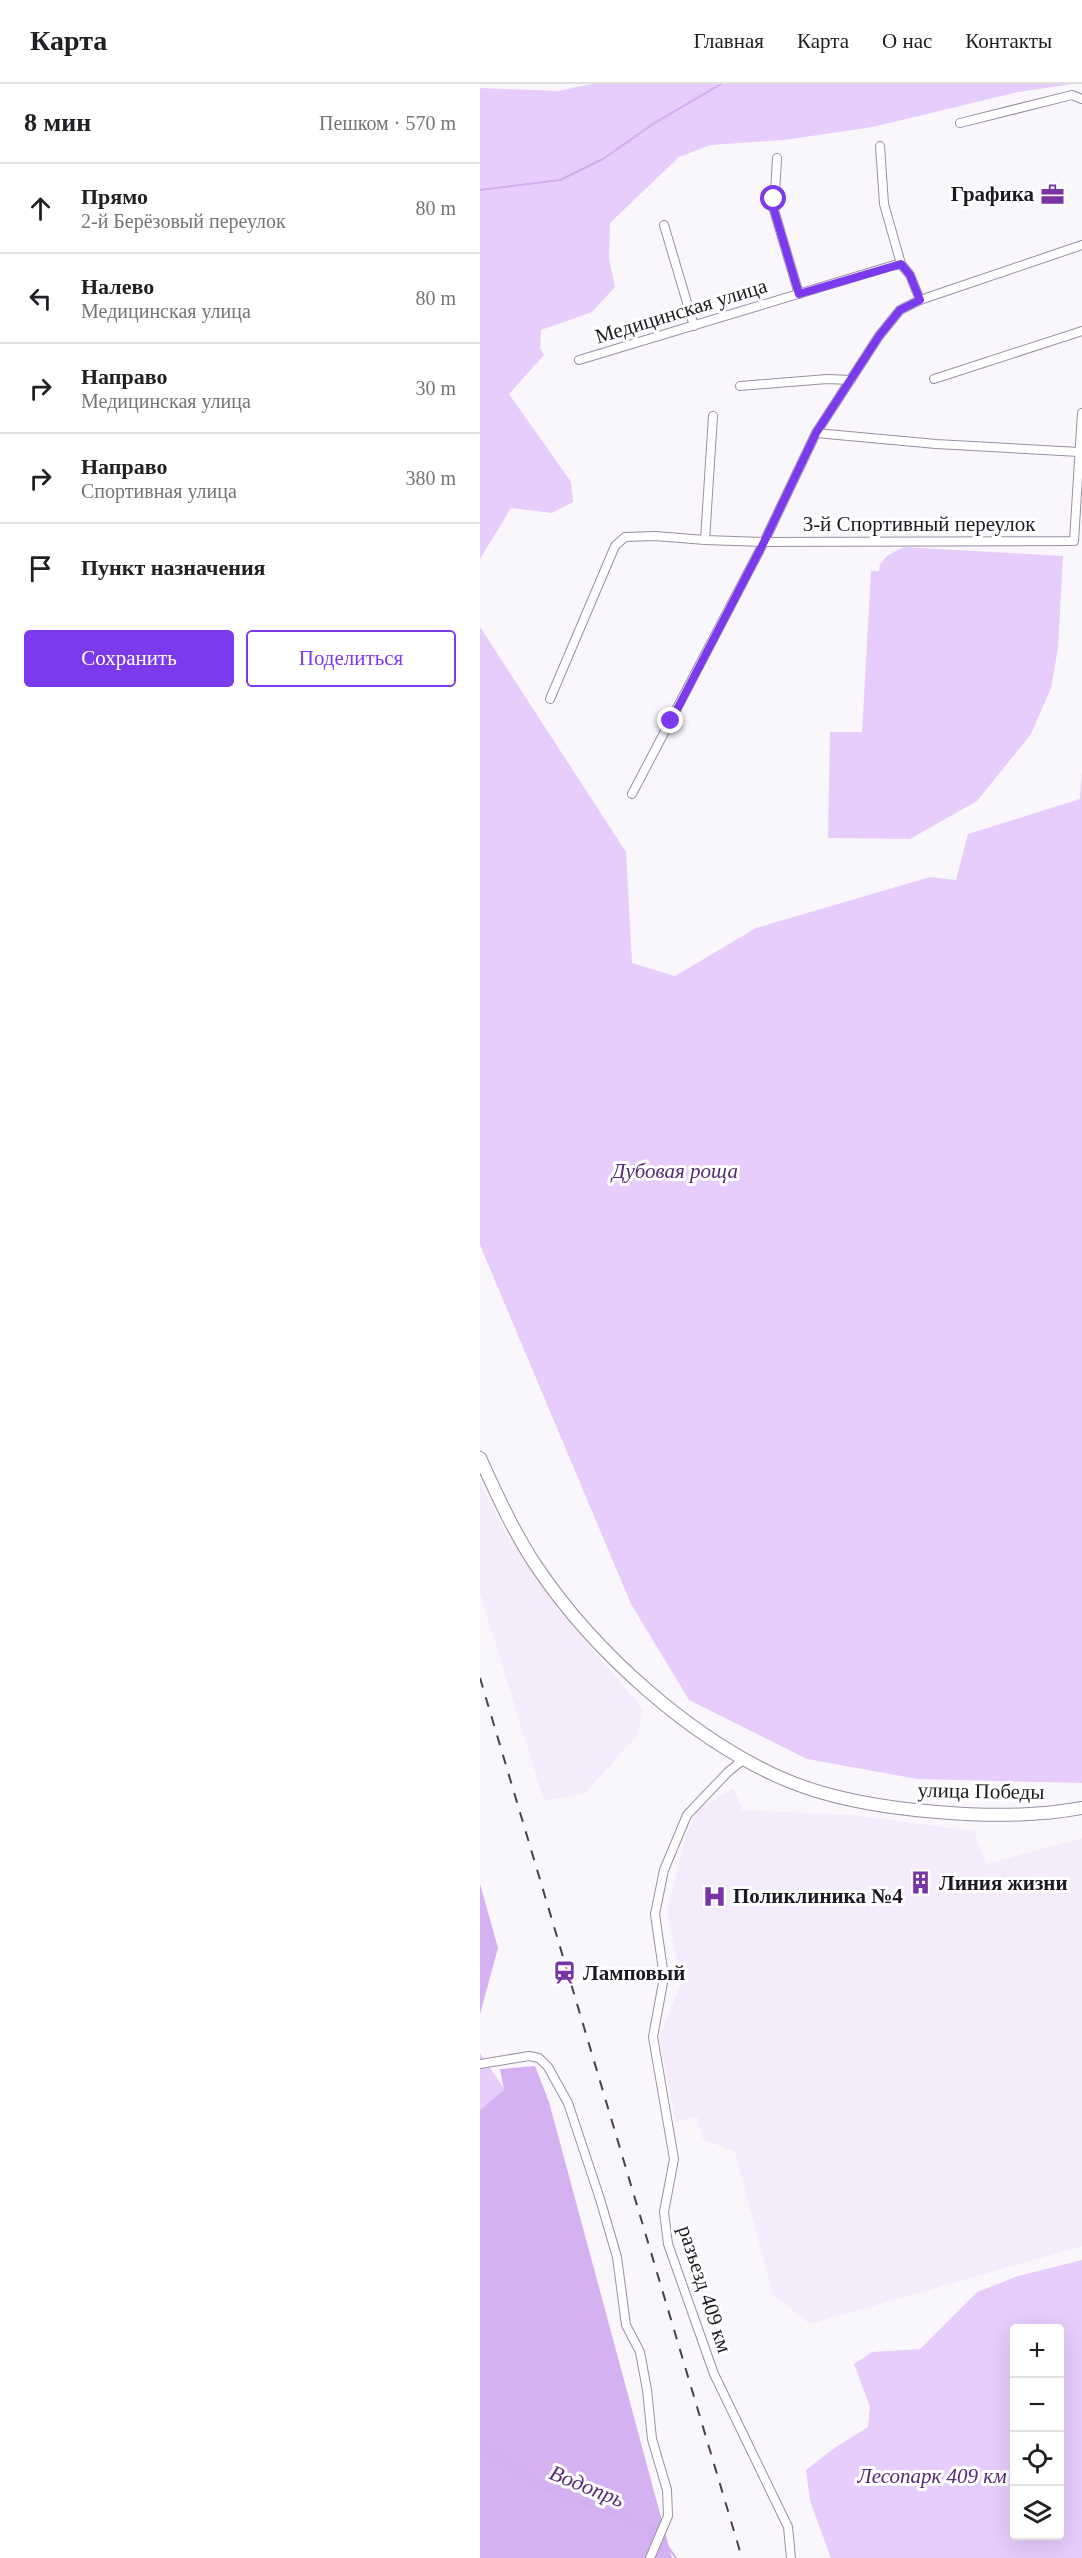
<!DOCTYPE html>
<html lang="ru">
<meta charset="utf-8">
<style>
:root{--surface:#fff;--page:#f2f2f2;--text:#202124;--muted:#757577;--line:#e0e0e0;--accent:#7c3aed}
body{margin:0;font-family:Georgia,serif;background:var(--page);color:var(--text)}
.controls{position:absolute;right:18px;bottom:18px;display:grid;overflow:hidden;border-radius:6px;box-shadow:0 6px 24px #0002}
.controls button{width:54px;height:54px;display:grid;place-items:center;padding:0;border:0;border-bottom:2px solid var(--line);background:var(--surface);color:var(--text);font:30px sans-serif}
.stop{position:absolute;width:18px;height:18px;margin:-14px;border:4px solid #7c3aed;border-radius:50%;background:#fff}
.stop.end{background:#7c3aed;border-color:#fff;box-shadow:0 2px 6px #0008}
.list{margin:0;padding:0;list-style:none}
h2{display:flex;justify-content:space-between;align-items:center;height:78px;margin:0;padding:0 24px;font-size:26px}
h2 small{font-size:20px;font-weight:400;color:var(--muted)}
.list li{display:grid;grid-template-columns:39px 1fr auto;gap:18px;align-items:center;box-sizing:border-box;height:90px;padding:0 24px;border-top:2px solid var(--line)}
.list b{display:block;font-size:22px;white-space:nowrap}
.list p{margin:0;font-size:20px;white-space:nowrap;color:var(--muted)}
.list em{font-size:20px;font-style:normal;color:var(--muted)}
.actions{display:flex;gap:12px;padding:18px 24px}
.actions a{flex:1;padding:14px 0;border:2px solid var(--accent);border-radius:6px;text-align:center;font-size:21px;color:var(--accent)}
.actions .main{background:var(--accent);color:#fff}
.icon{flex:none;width:33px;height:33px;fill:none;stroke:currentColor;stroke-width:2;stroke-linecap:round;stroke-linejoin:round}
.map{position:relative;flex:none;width:602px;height:2474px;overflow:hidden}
header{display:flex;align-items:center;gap:36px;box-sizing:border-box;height:84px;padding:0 30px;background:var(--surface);border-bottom:2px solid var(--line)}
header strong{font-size:28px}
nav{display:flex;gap:33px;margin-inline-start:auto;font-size:21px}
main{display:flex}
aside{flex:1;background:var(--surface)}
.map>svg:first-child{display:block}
</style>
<header>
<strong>Карта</strong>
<nav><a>Главная</a><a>Карта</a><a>О нас</a><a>Контакты</a></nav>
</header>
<main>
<aside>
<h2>8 мин<small>Пешком · 570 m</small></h2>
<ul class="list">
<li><svg class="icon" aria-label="ahead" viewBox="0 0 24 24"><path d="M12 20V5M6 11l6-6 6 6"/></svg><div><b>Прямо</b><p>2-й Берёзовый переулок</p></div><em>80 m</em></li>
<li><svg class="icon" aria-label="left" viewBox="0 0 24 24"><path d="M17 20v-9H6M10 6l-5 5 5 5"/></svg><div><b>Налево</b><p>Медицинская улица</p></div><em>80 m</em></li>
<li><svg class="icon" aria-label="right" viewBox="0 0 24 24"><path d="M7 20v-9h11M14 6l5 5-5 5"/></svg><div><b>Направо</b><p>Медицинская улица</p></div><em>30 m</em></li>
<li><svg class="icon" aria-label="right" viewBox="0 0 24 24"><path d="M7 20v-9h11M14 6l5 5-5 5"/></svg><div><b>Направо</b><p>Спортивная улица</p></div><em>380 m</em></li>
<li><svg class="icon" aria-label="arrive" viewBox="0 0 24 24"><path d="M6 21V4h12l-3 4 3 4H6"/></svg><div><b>Пункт назначения</b></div></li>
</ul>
<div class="actions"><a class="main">Сохранить</a><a>Поделиться</a></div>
</aside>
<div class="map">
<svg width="602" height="2474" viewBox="0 0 602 2474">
<rect width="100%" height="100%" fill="#faf7fc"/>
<g fill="#f4ebfd">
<path d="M 0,1398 L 23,1445 L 78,1525 L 163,1625 L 157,1652 L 105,1709 L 64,1717 L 0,1509 Z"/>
<path d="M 254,1704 L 262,1726 L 372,1731 L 494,1747 L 506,1780 L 602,1754 L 602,2162 L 330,2240 L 293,2211 L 255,2068 L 223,2055 L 217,2033 L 196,2038 L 179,1954 L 201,1898 L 187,1826 L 207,1749 L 218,1725 Z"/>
</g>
<g fill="#e6cdfc" fill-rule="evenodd">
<path d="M 111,0 L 593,0 L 538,8 L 393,43 L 304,56 L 231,61 L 199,73 L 130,139 L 129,175 L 135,203 L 112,228 L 61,246 L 60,264 L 64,271 L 29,310 L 91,398 L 93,418 L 72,429 L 31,424 L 0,475 L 0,4 L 78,7 Z"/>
<path d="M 424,463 L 583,472 L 578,564 L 571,604 L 551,650 L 497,717 L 430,755 L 348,754 L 350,648 L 382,648 L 391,487 L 399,487 L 400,480 L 408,471 Z"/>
<path d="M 0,543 L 146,768 L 152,879 L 195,892 L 276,844 L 450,793 L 476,796 L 488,750 L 600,715 L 602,687 L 602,1699 L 437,1695 L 327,1675 L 209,1616 L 151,1520 L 0,1161 Z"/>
<path d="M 0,1969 L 25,2006 L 0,2026 Z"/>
<path d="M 602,2176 L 602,2474 L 351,2474 L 330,2417 L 326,2386 L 353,2365 L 388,2343 L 390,2323 L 374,2280 L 392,2268 L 440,2265 L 497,2208 L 538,2192 ZM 534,2244 L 580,2244 L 580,2452 L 534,2452 Z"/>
</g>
<g fill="#d5b1f2">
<path d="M 0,1800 L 18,1864 L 0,1930 Z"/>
<path d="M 55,1982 L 69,2018 L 192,2474 L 0,2474 L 0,2026 L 24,2006 L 20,1985 Z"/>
</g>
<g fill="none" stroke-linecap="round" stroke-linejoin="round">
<g stroke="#d1aeee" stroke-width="2">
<path d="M 0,106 L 80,96 L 123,75 L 173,40 L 241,0"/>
<path d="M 0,2362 L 67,2405 L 148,2436 L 175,2444 L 179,2449"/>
<path d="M 182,2454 L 196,2474"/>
</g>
<defs>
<g id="street">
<path d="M 480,39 L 592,11 L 602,15"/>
<path d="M 400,62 L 404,120 L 421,180"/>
<path d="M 297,74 L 294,126 L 319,210"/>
<path d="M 184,141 L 214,242"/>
<path d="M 99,276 L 411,182 L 421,180 L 430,191 L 440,216"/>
<path d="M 454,295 L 602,247"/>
<path d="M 260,302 L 347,295 L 371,296"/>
<path d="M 233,332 L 225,456 L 284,458 L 594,457 L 602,329"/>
<path d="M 336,349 L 456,360 L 599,368"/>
<path d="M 70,615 L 135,462 L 145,453 L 175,452 L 225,456"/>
<path d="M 152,710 L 284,458 L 336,349 L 399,252 L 420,226 L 440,216 L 602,161"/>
<path d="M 264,1675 L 248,1688 L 207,1731 L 184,1786 L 175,1830 L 184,1893 L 173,1953 L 194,2075 L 184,2128 L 188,2160 L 234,2290 L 308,2443 L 311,2474"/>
<path d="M 0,1980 L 49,1972 L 59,1974 L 68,1983 L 88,2019 L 120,2115 L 137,2173 L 146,2241 L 160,2268 L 167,2306 L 172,2355 L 187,2406 L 188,2432 L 170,2474"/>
</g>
<path id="secondary" d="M 0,1374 C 17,1411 34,1449 57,1483 C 114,1568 212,1656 306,1696 C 353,1716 407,1724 457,1728 C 504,1732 555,1733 602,1724"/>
</defs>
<use href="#street" stroke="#9a8fa4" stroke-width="10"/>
<use href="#secondary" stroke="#9a8fa4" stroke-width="14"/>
<use href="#street" stroke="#fff" stroke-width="8"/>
<use href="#secondary" stroke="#fff" stroke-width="12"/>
<path stroke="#464249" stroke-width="2" stroke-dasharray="10 10" stroke-linecap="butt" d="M 0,1594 L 262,2474"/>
</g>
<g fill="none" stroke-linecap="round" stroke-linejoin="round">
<path stroke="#7c3aed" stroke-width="8" d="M 191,637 L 284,458 L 336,349 L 399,252 L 420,226 L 440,216 L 430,191 L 421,180 L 319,210 L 294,126 L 294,115"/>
</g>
<defs>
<symbol id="office-bare" viewBox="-9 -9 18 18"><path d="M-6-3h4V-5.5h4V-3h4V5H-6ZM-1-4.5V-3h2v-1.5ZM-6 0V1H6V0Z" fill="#7a33a6" stroke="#fff" stroke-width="2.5" paint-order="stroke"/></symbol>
<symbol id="building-bare" viewBox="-9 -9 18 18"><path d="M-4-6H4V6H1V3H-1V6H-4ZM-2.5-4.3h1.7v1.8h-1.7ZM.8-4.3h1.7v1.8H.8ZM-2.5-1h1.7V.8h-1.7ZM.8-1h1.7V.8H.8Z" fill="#7a33a6" stroke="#fff" stroke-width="2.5" paint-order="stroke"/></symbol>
<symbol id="hospital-bare" viewBox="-9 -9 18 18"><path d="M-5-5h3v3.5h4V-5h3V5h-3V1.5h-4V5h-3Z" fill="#7a33a6" stroke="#fff" stroke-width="2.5" paint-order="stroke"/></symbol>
<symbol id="station-bare" viewBox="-9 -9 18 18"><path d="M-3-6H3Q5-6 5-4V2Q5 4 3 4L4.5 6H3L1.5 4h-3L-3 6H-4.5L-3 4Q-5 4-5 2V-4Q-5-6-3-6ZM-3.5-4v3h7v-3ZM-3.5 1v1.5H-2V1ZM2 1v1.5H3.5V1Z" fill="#7a33a6" stroke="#fff" stroke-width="2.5" paint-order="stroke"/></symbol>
</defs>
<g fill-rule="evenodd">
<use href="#office-bare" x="556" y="94" width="33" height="33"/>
<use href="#building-bare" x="424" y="1782" width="33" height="33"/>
<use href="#hospital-bare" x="218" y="1796" width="33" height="33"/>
<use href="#station-bare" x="68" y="1872" width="33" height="33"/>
</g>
<g text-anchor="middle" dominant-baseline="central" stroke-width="6" stroke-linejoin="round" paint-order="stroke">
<g font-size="21" font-weight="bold" fill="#1d1921" stroke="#fff" text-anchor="start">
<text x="554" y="110" text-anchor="end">Графика</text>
<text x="459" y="1799">Линия жизни</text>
<text x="253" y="1812">Поликлиника №4</text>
<text x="103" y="1889">Ламповый</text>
</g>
<g font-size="21" fill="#1d1921" stroke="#fff">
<text transform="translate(201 227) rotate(-17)">Медицинская улица</text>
<text x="439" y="440">3-й Спортивный переулок</text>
<text transform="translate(501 1707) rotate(1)">улица Победы</text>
<text transform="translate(225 2205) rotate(72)">разъезд 409 км</text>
</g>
<g font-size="21" font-style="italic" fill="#562974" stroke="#fff">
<text x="195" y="1087">Дубовая роща</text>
<text x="452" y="2392">Лесопарк 409 км</text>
</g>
<g font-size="22" font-style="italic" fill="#582b76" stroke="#fff">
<text transform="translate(107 2402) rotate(22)">Водопрь</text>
</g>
</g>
</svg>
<div class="controls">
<button>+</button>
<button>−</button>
<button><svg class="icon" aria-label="locate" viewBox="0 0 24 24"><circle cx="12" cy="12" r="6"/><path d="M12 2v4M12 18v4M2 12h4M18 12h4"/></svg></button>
<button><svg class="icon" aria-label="layers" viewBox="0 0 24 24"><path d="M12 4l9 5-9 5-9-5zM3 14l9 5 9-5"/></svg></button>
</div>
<div class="stop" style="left:294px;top:115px"></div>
<div class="stop end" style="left:191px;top:637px"></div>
</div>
</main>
